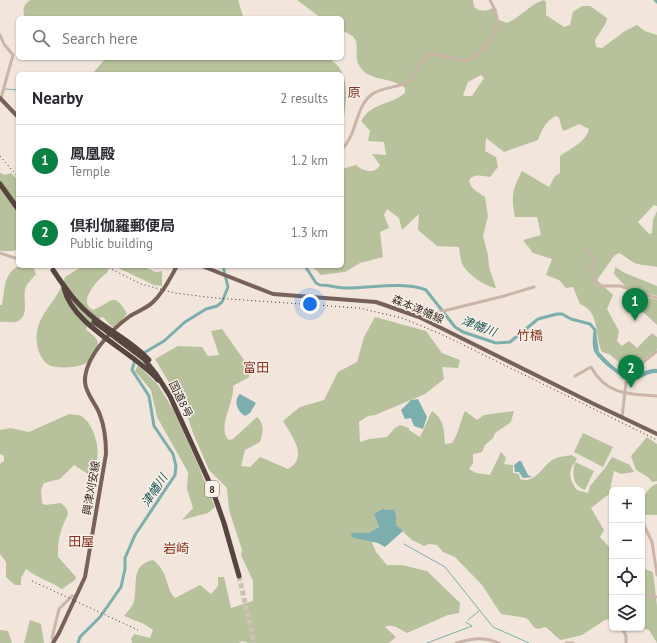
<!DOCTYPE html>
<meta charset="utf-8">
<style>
:root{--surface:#fff;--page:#f7f7f7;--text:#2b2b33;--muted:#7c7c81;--line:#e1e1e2;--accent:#0b8043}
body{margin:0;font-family:"PT Sans","Noto Sans JP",sans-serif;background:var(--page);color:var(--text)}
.controls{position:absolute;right:12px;bottom:12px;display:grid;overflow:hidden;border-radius:6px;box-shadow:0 1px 3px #0004}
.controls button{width:36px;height:36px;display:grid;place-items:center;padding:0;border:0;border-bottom:1px solid var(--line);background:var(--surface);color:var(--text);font:20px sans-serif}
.you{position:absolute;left:310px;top:304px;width:14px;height:14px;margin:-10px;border:3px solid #fff;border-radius:50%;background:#1a73e8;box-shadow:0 0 0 6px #1a73e833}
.badge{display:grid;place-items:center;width:26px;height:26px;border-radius:50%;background:var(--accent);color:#fff;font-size:13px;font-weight:700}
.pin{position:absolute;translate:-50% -33px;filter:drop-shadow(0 1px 2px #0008)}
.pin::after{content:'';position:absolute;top:21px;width:14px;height:12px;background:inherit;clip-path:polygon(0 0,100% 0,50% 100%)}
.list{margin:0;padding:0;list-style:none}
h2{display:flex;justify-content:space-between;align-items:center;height:52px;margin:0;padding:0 16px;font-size:17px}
h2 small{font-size:13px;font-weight:400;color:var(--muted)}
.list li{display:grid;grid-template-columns:26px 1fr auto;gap:12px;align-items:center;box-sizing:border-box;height:72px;padding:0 16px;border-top:1px solid var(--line)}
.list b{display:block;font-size:15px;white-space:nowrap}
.list p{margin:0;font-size:13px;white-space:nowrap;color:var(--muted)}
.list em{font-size:13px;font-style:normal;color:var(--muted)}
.icon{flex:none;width:22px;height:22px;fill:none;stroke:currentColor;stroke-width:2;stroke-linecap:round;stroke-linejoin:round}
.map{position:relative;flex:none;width:657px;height:643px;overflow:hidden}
.search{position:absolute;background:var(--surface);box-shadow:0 1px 3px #0004;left:16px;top:16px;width:328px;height:44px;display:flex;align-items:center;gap:10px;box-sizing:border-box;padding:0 14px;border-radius:6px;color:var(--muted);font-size:15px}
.panel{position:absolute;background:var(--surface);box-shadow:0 1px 3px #0004;left:16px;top:72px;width:328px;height:196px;border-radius:6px}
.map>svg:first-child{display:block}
</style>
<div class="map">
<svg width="657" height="643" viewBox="0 0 657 643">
<rect width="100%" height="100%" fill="#f2e6dc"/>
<g fill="#b7c19c" fill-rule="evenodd">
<path d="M 31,0 L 238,0 L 243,16 L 241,18 L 25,18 C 22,10 23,4 31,0 Z"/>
<path d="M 297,0 L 473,0 L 474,7 C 481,13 487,11 495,7 L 497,10 L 497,19 L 507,23 C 521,17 530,4 544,0 L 546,2 L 546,15 L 564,27 L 570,25 L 573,12 L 582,6 L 590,6 L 607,18 L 606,23 L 595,40 L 596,47 L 602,48 L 625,31 L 637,25 L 645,31 L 657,35 L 657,206 L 654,205 L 638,222 L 649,234 L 652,233 L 653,220 L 657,211 L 657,267 C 650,265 644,266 638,264 C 630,262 626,256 619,253 L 614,256 L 597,280 L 613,295 L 607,309 L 619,331 L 617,341 L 622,346 L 629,341 L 637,348 L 652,333 L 657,337 L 657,349 L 634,367 L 626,368 L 609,354 L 602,352 C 594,336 601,312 580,304 L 573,287 L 566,288 L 559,280 L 546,275 L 552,259 L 533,253 L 523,240 L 541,235 L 537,217 L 515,217 C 511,195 512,191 522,171 L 549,187 L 555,176 L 560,173 L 560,156 C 570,149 586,142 589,129 L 579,124 L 564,131 L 562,129 L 559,118 L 556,116 C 545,121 542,130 538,140 L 504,152 L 486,138 L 485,151 L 496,157 L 498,167 L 490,177 C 482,176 474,173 469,180 C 470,189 478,192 485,197 L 488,216 L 483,236 L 488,255 L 489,267 L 496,288 C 486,287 465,273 462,263 C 460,258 460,252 459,247 L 437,246 L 418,230 L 419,214 L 402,230 L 399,218 L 387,209 L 384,215 L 389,228 L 380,232 L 383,257 L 360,263 L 345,272 L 321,275 L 312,266 L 342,266 L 342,169 L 356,165 C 362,171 375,175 380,165 L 372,154 L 386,155 L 384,142 L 368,141 L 370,131 L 361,121 C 372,102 389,106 405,93 L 405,88 C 392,77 369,81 361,68 C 349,53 368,39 342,31 L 342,18 L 321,18 ZM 481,75 L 484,78 L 472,96 L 464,96 L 463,95 L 468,82 Z"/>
<path d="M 106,58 L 328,58 C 350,70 347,95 344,117 L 342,119 L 342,74 L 92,74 Z"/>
<path d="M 0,173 L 5,175 L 11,173 L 18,180 L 18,248 L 14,251 L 0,251 Z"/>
<path d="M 19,266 L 33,266 L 36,274 C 32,279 26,284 25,290 C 23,300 30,317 16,322 C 12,323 5,321 0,322 L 0,305 L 2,305 C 5,290 3,273 19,266 Z"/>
<path d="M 83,266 L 109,266 L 107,273 C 100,277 86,293 87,302 C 87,306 90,308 93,310 C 110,304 114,289 127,314 L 116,327 L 112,327 L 103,317 L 100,318 L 95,326 L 90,323 L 86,329 C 89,332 95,336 97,340 C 98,342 98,346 97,349 C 97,351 96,355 94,357 C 87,368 61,369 51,366 C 45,364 41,357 39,352 C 28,317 58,305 65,277 Z"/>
<path d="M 114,266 L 141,266 L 156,272 L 162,271 L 162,286 L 154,285 Z"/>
<path d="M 615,267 L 625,273 L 657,286 L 657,296 L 626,287 L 614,274 Z"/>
<path d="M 626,291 L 657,300 L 657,325 L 626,296 Z"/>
<path d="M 375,317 L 426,331 L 442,353 L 460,360 L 458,368 L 442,367 L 444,379 L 425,394 L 375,415 L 368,416 L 359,422 L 360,442 L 369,439 L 387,437 L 395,428 L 400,425 L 409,428 L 409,430 L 420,437 L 432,411 C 444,419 444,430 445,444 L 452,443 C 459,433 460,422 465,411 L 477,420 L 484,415 L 514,411 L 511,422 L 495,433 L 493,438 L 485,445 L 482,452 L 473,454 L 473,463 L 469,469 L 476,473 L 490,475 L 501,452 L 506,458 L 504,464 L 513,465 L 513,473 L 519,474 L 520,479 C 535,484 542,467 552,460 C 557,457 566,456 571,455 L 577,458 L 575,462 L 594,471 L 585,490 C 572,485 572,474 575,462 C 567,472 570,481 577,490 L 588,493 L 590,486 L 605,468 L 612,457 L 630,465 L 634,472 L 621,474 L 614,471 L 609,494 L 591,508 L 604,530 L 600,537 L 612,550 L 612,619 L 605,620 L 582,635 L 561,640 C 554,636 552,631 545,627 C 532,632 535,625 526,618 L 501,614 L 482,585 L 455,557 L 443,552 L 437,545 L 429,544 L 424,546 L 412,540 L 396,525 L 396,515 L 394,510 L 382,509 L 374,514 L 379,527 L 368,533 L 352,533 L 372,542 L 376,552 L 387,565 L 402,565 L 427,571 L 460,603 L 459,613 L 448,615 L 407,633 C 400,629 392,623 385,627 L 396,637 L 389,643 L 248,643 L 243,641 L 239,643 L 132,643 L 131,639 L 134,634 L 150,638 L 153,630 L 144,624 L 124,616 C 127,612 133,606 134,601 C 138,583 130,565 153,560 C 170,573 165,589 175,598 L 200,585 L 211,594 L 218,586 L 218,577 L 224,577 L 231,608 L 253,601 L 253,581 L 241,555 L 242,550 L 229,510 L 227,488 L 209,470 L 193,433 L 185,409 L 155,359 L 178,346 L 202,347 L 208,356 L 219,355 L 211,331 L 222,329 L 251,370 L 249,377 L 233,386 C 235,402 216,429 229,440 L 233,439 L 257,417 C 265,425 263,432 260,442 L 245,450 L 241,466 L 250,467 L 260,457 L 288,469 C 309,457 292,436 283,421 L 300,407 L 324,400 L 338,372 L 357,362 L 364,337 Z"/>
<path d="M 138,365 L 158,385 L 173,409 L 199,467 L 215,507 L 208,513 L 182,520 L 193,508 L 187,489 L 188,472 L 157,417 L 151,390 L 135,371 Z"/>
<path d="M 69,414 C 74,415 80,414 84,418 C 97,429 105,464 88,474 L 74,465 L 60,479 L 44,483 L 41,490 L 42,503 L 45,505 L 61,503 L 67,509 L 68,514 C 60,532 58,536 58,557 L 76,577 L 75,580 L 62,589 C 50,581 37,578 26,569 L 21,578 L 21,585 L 15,585 L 6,577 L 6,562 L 0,554 L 0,464 L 4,461 L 4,456 L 0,454 L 0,430 L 10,428 L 29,432 Z"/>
<path d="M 583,433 L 613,447 L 603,467 L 574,452 Z"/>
<path d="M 647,437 L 657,444 L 657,481 L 652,482 L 648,477 L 636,470 L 631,456 Z"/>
<path d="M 657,484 L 657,515 L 646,515 C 645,513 643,512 642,510 C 639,502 649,485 657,484 Z"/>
<path d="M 642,568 L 653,572 L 657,606 L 657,643 L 649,630 L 642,628 Z"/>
<path d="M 30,620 L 41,624 L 44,643 L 24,643 Z"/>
<path d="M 0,630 L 8,631 L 12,643 L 0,643 Z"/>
</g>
<g fill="#7baead">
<path d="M 593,332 L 596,332 L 599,352 C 608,361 621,377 636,374 C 643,373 649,368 657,369 L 657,373 C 648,372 642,379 633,380 C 623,381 598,360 594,351 C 592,346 593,337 593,332 Z"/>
<path d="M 240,394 L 256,403 L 250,413 L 245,416 C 237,411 233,401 240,394 Z"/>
<path d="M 418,399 L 427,417 L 423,429 L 414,426 L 411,418 L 405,419 L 401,410 L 411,400 Z"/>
<path d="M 519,461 L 521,461 L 528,475 L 532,477 L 523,478 L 519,472 L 515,472 L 514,465 Z"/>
<path d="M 382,509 L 394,510 L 396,515 L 396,525 L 403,531 L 385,547 L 378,543 L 354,538 L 351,536 L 352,533 L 368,533 L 379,527 L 374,514 Z"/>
</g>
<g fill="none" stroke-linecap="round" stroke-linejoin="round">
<g stroke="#7baead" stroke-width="1">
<path d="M 5,89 L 18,90"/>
<path d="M 404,544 L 445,567 L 493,627 L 529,643"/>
<path d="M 468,620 L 479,611"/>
<path d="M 427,643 L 472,626 L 466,622"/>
</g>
<g stroke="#7baead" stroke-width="3">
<path d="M 655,0 L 657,2"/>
<path d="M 305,266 L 316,283 L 320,285 C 329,285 338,288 348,288 C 371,288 405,281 426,290 L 455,327 L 463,332 L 496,343 L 510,342 L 538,319 L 557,314 L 562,314 L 571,319 L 590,324 L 595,330 L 595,335"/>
<path d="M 142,354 L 164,341 L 185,322 L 206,309 L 217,306 L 222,302 L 228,287 L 223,266"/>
<path d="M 78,643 L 80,637 L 100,617 L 121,587 L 125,569 L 125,558 L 135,535 L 175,475 L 176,466 L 173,454 L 154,426 L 149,396 L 132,370 L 135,360"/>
</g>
<path stroke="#cdc1b8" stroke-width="5" stroke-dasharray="5 2.5" stroke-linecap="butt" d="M 239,576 L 254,643"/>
<g stroke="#cab5a8" stroke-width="3">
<path d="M 0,35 L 4,44 L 13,55 L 1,98"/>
<path d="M 342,149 C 357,135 355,108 371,95 C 381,87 397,88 409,82 L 426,56 L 434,54 L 467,61 C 478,58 495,35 497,24 C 498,15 494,8 490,0"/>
<path d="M 586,249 L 593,257 L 592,275 L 596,284 L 602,286 L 620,286 L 657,298"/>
<path d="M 0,253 L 18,259"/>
<path d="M 419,317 L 504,296 L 534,287"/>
<path d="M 575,376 L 591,367 C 606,395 629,394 657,396"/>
<path d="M 622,417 L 626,383 L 636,368 L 657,351"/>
<path d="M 642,521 L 652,542 L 657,575"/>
<path d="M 642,596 L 657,597"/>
<path d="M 612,598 L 608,608 L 612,617"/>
<path d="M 622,628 L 626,636 L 626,643"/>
<path d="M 54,641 L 52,638 L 59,609 L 72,596 L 76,597"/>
<path d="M 456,643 C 472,639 483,636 499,643"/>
<path d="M 566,643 L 573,643"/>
</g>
<g stroke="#786159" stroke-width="4">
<path d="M 0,98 L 18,117"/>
<path d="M 202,266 L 273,294 L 376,302 L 419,317 L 594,404 L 657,434"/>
<path d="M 53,643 L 59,633 L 85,577 L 106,454 C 106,441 105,428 100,415 C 96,403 86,395 85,382 C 84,358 112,329 130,316 C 138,311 147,308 153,302 C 164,292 170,278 177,266"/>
</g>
<g stroke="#57453f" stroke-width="5">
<path d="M 0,184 L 18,209"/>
<path d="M 53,270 C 65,288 77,305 95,319 C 113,333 133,342 149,360"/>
<path d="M 64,288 C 72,326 133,351 158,380"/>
<path d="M 94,322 L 108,332"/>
<path d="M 144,359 L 156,374 L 170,396 L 211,486 L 224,523 L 239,576"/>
</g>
<g stroke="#372c28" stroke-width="1" stroke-dasharray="1 3" stroke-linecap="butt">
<path d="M 0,156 L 18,177"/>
<path d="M 105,266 L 141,284 L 175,293 L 215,298 L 359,308 L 402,318 L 441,334 L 657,440"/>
<path d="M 32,581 L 138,630"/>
</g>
<path stroke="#57453f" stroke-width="5" d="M 108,332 L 144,359"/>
</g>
<g text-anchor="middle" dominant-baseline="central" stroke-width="3" stroke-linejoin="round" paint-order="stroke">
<rect fill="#f9f0e8" stroke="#716762" stroke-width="1" x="205" y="481" width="14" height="16" rx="3"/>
<g font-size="10" font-weight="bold" fill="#372c28">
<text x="212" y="489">8</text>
</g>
<g font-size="11" fill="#372c28" stroke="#f9f0e8">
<text transform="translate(418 309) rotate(23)">森本津幡線</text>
<text transform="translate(181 399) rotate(64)">国道8号</text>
<text transform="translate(91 488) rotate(-80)">興津刈安線</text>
</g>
<g font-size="12" font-style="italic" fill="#1e5857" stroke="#f9f0e8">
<text transform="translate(479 326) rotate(21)">津幡川</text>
<text transform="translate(154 490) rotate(-56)">津幡川</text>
</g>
<g font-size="13" fill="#853222" stroke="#f9f0e8">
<text x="354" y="92">原</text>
<text x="530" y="335">竹橋</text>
<text x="256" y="367">富田</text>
<text x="81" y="541">田屋</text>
<text x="176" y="548">岩崎</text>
</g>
</g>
</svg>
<div class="controls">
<button>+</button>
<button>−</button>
<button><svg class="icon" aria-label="locate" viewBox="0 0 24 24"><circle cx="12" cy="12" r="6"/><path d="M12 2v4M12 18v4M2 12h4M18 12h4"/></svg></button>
<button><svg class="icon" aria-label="layers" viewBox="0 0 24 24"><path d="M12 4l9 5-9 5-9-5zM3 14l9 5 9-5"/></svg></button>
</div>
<div class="you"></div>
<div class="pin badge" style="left:635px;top:321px">1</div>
<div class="pin badge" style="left:631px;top:388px">2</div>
<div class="search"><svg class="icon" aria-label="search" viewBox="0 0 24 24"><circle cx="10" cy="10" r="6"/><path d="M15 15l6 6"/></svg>Search here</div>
<section class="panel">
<h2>Nearby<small>2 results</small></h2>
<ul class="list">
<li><span class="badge">1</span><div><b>鳳凰殿</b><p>Temple</p></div><em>1.2 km</em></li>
<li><span class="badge">2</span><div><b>倶利伽羅郵便局</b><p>Public building</p></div><em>1.3 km</em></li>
</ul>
</section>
</div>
